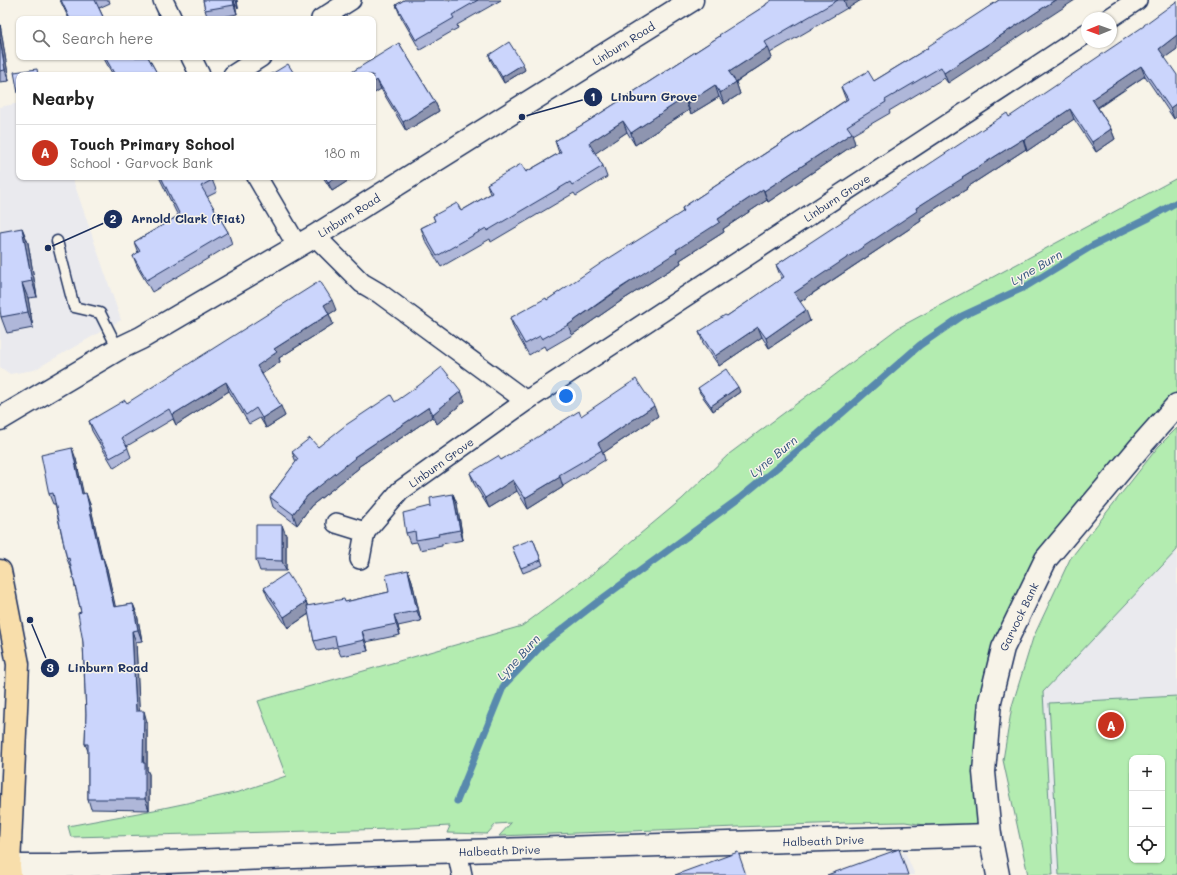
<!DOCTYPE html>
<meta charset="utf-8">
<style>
:root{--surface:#fff;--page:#f2f2f2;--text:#222;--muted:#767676;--line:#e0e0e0;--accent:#c8321e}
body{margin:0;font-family:Mali,sans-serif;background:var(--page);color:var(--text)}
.controls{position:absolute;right:12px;bottom:12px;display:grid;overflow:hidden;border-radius:8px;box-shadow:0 1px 3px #0004}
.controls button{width:36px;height:36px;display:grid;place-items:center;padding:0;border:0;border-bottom:1px solid var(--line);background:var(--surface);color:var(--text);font:20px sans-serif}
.compass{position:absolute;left:1081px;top:12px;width:36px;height:36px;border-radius:50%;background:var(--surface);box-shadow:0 1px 3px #0004;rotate:269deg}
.you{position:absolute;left:566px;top:396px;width:14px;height:14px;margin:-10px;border:3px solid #fff;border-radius:50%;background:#1a73e8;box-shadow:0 0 0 6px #1a73e833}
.badge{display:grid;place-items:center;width:26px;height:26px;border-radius:50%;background:var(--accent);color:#fff;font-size:13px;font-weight:700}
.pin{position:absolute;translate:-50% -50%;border:2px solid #fff;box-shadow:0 1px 4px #0006}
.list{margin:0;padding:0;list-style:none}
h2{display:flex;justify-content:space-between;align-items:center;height:52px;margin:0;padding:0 16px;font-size:17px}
h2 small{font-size:13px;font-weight:400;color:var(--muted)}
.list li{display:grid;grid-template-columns:26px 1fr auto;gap:12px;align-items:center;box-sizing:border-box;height:56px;padding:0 16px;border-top:1px solid var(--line)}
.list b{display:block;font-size:15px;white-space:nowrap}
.list p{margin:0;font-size:13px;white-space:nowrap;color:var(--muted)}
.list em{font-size:13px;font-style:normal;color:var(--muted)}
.icon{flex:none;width:22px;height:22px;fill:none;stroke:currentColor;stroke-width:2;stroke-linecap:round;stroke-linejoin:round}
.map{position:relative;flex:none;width:1177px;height:875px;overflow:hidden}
.search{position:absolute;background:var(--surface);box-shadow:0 1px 3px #0004;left:16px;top:16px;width:360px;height:44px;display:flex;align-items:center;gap:10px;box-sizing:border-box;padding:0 14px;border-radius:8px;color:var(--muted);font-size:15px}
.panel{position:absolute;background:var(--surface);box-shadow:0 1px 3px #0004;left:16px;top:72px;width:360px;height:108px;border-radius:8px}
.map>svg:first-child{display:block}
</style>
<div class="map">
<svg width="1177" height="875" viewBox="0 0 1177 875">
<rect width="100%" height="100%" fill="#f7f3e8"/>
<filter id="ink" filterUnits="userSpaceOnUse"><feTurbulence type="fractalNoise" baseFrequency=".025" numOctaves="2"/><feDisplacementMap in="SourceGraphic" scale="8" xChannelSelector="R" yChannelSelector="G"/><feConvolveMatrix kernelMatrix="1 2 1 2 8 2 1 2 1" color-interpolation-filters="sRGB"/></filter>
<g filter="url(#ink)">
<g fill="#eaeaee" fill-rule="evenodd">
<path d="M 19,103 L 19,177 L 72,177 L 121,320 L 34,370 L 10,374 L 0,367 L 0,107 Z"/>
<path d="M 1177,550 L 1177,875 L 1053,875 L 1043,692 ZM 1132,758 L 1162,758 L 1162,860 L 1132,860 Z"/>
<path d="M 905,852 L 915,875 L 837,875 Z"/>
</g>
<g fill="#b3ecb0" stroke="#678e87" fill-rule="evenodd">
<path d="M 1177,178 L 1177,408 L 1046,559 L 1003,648 L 990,835 L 905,822 L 843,823 L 499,836 L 511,823 L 496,824 L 487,834 L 447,833 L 450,826 L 393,829 L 71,837 L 68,826 L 154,810 L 239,792 L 286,776 L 258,701 L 522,626 L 592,574 L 682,499 L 729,454 L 898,328 Z"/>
<path d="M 1177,428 L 1177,550 L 1043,692 L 1053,875 L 1028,875 L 1003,760 L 1012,706 L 1033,638 L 1070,559 L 1158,447 Z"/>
<path d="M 1177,696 L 1177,875 L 1059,875 L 1049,703 ZM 1132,758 L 1162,758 L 1162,860 L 1132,860 Z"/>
</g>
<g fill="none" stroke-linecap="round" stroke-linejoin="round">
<path stroke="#5889ad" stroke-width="7" d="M 457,801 L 504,685 L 542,645 L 596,603 L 741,497 L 818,434 L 920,345 L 962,316 L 1025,287 L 1092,246 L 1149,218 L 1177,202"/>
<defs>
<path id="lane" d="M 57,241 L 74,307 L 100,313 L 118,349"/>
<g id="street">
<path d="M 163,0 L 172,19"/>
<path d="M 1110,18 L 1137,0"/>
<path d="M 321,19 L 351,0"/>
<path d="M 191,57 L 200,75"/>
<path d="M 233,75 L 261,57"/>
<path d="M 257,177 L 298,247"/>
<path d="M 315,236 L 362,283 L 379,293 L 526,401"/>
<path d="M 336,523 L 365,532 L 360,559"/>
<path id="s1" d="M 365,532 L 400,491 L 526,401 L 1087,33"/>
<path d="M 457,851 L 462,875"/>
</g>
<g id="secondary">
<path id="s2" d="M 0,419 L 118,349 L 141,338 L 315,236 L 692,0"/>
<path id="s3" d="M 0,864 L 9,866 L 64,866 L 399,853 L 990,835"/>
<path id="s4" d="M 998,875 L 990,835 L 984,772 L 990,701 L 1003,648 L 1046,559 L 1145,441 L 1177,405"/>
</g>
<path id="primary" d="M 0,571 L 18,664 L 9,866 L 10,875"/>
</defs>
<use href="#lane" stroke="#1b2f5e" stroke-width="13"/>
<use href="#street" stroke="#1b2f5e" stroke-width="22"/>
<use href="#secondary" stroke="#1b2f5e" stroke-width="25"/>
<use href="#primary" stroke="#1b2f5e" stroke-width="25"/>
<use href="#lane" stroke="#f7f3e8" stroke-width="10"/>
<use href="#street" stroke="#f7f3e8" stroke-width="19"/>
<use href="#secondary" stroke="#f7f3e8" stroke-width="22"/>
<use href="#primary" stroke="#f8deab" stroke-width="22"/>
</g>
<g fill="#afb7d9" stroke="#1b2f5e">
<path d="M 60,0 L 109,0 L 110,3 L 99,8 L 104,19 L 69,19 Z"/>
<path d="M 203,0 L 237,0 L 238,8 L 235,4 L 237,14 L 213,19 L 208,19 L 205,10 Z"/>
<path d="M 404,0 L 501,0 L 457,25 L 458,28 L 420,50 L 400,15 L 396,5 Z"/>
<path d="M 772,0 L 861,0 L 770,53 L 772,58 L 736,82 L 740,94 L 724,104 L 719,97 L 691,114 L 689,110 L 635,145 L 627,132 L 595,153 L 603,166 L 607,177 L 576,196 L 574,193 L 491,242 L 490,239 L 441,267 L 425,240 L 421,228 L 435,221 L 433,216 L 461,211 L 490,194 L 487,184 L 526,172 L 559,153 L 555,141 L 587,122 L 720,36 L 766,5 Z"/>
<path d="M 999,0 L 948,83 L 944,78 L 889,111 L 890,113 L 852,135 L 855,144 L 768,202 L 767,200 L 723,229 L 724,232 L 680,260 L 681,263 L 621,301 L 572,335 L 546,350 L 544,346 L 529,355 L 514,329 L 510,318 L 547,300 L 683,212 L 682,208 L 846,100 L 841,87 L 874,81 L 928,48 Z"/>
<path d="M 0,24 L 9,81 L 0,82 Z"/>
<path d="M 399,43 L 435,102 L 439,111 L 406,131 L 381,89 L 373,75 Z"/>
<path d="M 1177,49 L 1165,57 L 1174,119 L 1145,76 L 1098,108 L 1111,129 L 1115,139 L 1096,152 L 1074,119 L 1027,151 L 1026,149 L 966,188 L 967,189 L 920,218 L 921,221 L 800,302 L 810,321 L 769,348 L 762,337 L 719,366 L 703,343 L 699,332 L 727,316 L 782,279 L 780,275 L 776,265 L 1009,117 Z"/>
<path d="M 489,55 L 525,70 L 504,83 L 491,61 Z"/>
<path d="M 103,57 L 148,57 L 158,75 L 113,75 Z"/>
<path d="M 159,177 L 211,177 L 217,192 L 207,197 L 228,232 L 232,244 L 152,292 L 138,268 L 133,256 L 138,253 L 134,242 L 178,216 Z"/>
<path d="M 323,177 L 354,177 L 332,191 Z"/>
<path d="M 22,228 L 28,243 L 37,297 L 28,298 L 33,328 L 7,333 L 1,317 Z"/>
<path d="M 336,310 L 329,314 L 333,324 L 279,358 L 280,362 L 262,374 L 285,416 L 266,428 L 260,418 L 249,424 L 229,391 L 176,425 L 173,419 L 127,446 L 131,457 L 114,468 L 92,431 L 89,421 L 127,403 Z"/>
<path d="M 698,388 L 740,392 L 713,411 L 700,393 Z"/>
<path d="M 461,391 L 465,401 L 437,424 L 432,417 L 358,467 L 359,468 L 311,506 L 297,525 L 273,507 L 270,497 L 296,462 L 292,452 L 318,447 L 395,402 Z"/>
<path d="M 581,416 L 658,416 L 603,453 L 605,460 L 563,486 L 563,487 L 528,509 L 517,491 L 489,508 L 474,484 L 470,473 L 501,460 Z"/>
<path d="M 76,459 L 83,494 L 90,504 L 102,559 L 103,558 L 107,569 L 115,607 L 133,604 L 137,614 L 142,641 L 136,642 L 139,711 L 147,722 L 147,770 L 149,774 L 149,810 L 91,809 L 88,799 L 88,751 L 85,744 L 86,714 L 83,642 L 81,612 L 71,569 L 67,559 L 55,504 L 53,504 L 49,494 Z"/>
<path d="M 453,494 L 457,504 L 463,540 L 442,544 L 442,546 L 420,550 L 417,542 L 410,543 L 406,533 L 431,506 Z"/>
<path d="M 286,535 L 286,571 L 260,571 L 256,560 Z"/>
<path d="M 533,539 L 543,565 L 523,573 L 514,552 Z"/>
<path d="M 408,570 L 412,581 L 421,621 L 398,626 L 400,635 L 366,642 L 368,651 L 341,656 L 337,647 L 318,651 L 314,641 L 309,614 L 288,628 L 268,598 L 264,588 L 306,602 L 308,606 L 345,602 L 389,592 Z"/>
</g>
<g fill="#8e95b0" stroke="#1b2f5e">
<path d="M 233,0 L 234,0 L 235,4 L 237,14 L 234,5 Z"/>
<path d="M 236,0 L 237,0 L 238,8 Z"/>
<path d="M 844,0 L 861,0 L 847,9 Z"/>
<path d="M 1055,0 L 1075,0 L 948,83 L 944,73 Z"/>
<path d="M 0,24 L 9,81 L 5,70 L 0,39 Z"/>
<path d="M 1177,35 L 1177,49 L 1163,59 L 1159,49 Z"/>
<path d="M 768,47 L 772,58 L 734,83 L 729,72 Z"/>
<path d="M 523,64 L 525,70 L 504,83 L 502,77 Z"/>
<path d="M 1141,66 L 1145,76 L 1095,109 L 1092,99 Z"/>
<path d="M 377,80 L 381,89 L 373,94 L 373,83 Z"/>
<path d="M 736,82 L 740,94 L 724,104 L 720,93 Z"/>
<path d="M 715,85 L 719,97 L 691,114 L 687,103 Z"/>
<path d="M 684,98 L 689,110 L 635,145 L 631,133 Z"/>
<path d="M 435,102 L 439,111 L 406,131 L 403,122 Z"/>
<path d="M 1177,103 L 1177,116 L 1174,119 L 1170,108 Z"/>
<path d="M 1070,109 L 1074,119 L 1027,151 L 1024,140 Z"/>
<path d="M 623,121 L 627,132 L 593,155 L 589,143 Z"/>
<path d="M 1111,129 L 1115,139 L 1096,152 L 1092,142 Z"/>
<path d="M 852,133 L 855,144 L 768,202 L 764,191 Z"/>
<path d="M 1023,139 L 1026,149 L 966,188 L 967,189 L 920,218 L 921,221 L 798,303 L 794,293 L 916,208 L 962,177 Z"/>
<path d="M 336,177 L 354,177 L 332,191 L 328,182 Z"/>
<path d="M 763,189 L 767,200 L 723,229 L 724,232 L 680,260 L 681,263 L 621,301 L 572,335 L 568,325 L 676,250 L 718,219 Z"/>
<path d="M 22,228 L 28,243 L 37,297 L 32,281 Z"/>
<path d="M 22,283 L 28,298 L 33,328 L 28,312 Z"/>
<path d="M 332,300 L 336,310 L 328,315 L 324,305 Z"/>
<path d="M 806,310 L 810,321 L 769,348 L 766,338 Z"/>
<path d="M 329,314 L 333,324 L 279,358 L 280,362 L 260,375 L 257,366 L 274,349 Z"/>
<path d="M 758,327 L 762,337 L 719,366 L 715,356 Z"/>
<path d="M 226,382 L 229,391 L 176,425 L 172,415 Z"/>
<path d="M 738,387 L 740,392 L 713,411 L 711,406 Z"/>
<path d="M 461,391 L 465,401 L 437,424 L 433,414 Z"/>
<path d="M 281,406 L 285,416 L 266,428 L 262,418 Z"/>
<path d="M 654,406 L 658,416 L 603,453 L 598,443 Z"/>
<path d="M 429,407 L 432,417 L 358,467 L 359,468 L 311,506 L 297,525 L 293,514 L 307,496 L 354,457 Z"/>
<path d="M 72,448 L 76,459 L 86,505 L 82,494 Z"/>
<path d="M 560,477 L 563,487 L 528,509 L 525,498 Z"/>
<path d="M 513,480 L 517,491 L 489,508 L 485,498 Z"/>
<path d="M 86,493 L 90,504 L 105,570 L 101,559 Z"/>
<path d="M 453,494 L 457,504 L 463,540 L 460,530 Z"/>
<path d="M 282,525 L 286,535 L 286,571 L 282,561 Z"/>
<path d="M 103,558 L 107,569 L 118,618 L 114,607 Z"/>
<path d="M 408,570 L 412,581 L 421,621 L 417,611 Z"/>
<path d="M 306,602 L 310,613 L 288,628 L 284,617 Z"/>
<path d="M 133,604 L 137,614 L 142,641 L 138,630 Z"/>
<path d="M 394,615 L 398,626 L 400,635 L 396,624 Z"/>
<path d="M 132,631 L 136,642 L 140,722 L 136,711 Z"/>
<path d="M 362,631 L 366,642 L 368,651 L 364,640 Z"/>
<path d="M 144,711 L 147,722 L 147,770 L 149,774 L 149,810 L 145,799 L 143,763 Z"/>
</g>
<g fill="#cbd5fc" stroke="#1b2f5e">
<path d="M 61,0 L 95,0 L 104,19 L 70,19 Z"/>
<path d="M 203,0 L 233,0 L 234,5 L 205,10 Z"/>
<path d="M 404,0 L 478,0 L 452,15 L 454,18 L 416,40 L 396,5 Z"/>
<path d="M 772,0 L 838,0 L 765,42 L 768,47 L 729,72 L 736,82 L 720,93 L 715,85 L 687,103 L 684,98 L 631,133 L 623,121 L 589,143 L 603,166 L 572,185 L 570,182 L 487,231 L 486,228 L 437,256 L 421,228 L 435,221 L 433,216 L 457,203 L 461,211 L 492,193 L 487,184 L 521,164 L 526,172 L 561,152 L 555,141 L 587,122 L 720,36 L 719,35 L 766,5 L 766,4 Z"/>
<path d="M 999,0 L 1055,0 L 944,73 L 941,67 L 885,100 L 886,102 L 847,126 L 852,133 L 764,191 L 763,189 L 718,219 L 720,222 L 676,250 L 677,252 L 617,290 L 568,325 L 542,339 L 540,336 L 525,344 L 510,318 L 546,298 L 547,300 L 600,264 L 684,211 L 682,208 L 848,99 L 841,87 L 868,71 L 874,81 L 928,48 L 927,47 Z"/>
<path d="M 1177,1 L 1177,35 L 1159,49 L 1177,75 L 1177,103 L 1170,108 L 1141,66 L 1092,99 L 1111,129 L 1092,142 L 1070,109 L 1024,140 L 1023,139 L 962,177 L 963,178 L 916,208 L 917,211 L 794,293 L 806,310 L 766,338 L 758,327 L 715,356 L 699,332 L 725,315 L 727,316 L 784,277 L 776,265 L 1007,113 L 1009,117 L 1144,26 L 1144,25 Z"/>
<path d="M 0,39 L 5,70 L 0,71 Z"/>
<path d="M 509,42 L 523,64 L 502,77 L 489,55 Z"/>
<path d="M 399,43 L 435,102 L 403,122 L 377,80 L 373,83 L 373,75 L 347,75 Z"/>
<path d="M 105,57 L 148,57 L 158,75 L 115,75 Z"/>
<path d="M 288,64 L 295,75 L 270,75 Z"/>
<path d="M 37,69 L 38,75 L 19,75 L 19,93 L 18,93 L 14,72 Z"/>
<path d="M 161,177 L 211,177 L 212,180 L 201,186 L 228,232 L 147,280 L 133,256 L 140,251 L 134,242 L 180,215 Z"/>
<path d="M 325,177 L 336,177 L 328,182 Z"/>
<path d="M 22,228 L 32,281 L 22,283 L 28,312 L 1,317 L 0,310 L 0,232 Z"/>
<path d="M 320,281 L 332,300 L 324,305 L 329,314 L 274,349 L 277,352 L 257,366 L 281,406 L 262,418 L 256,408 L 246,415 L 226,382 L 172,415 L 169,409 L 122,438 L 128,448 L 110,458 L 89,421 L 125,400 L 127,403 Z"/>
<path d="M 442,367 L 461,391 L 433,414 L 429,407 L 354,457 L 355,458 L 307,496 L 293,514 L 270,497 L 298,459 L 292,452 L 310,438 L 318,447 L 346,425 L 391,395 L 395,402 L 418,386 Z"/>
<path d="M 726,369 L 738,387 L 711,406 L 698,388 Z"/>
<path d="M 636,379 L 654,406 L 598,443 L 602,450 L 559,475 L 560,477 L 525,498 L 513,480 L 485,498 L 470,473 L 498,456 L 501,460 L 579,411 L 581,416 Z"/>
<path d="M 72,448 L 82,494 L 86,493 L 101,559 L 103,558 L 114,607 L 133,604 L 138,630 L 132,631 L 136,711 L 144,711 L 143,763 L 145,763 L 145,799 L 88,799 L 88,744 L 85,744 L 86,714 L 83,642 L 78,613 L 81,612 L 69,558 L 67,559 L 53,493 L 49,494 L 41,455 Z"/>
<path d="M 453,494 L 460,530 L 438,534 L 439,536 L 416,540 L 415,531 L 406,533 L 403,513 L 431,506 L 430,498 Z"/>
<path d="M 256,525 L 282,525 L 282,561 L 256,560 Z"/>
<path d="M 533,539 L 541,560 L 521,568 L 512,547 Z"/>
<path d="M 408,570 L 417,611 L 394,615 L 396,624 L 362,631 L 364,640 L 337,646 L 335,636 L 314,641 L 307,606 L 344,599 L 345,602 L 389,592 L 386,575 Z"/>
<path d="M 287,573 L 306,602 L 284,617 L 264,588 Z"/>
<path d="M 899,849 L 908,875 L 827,875 Z"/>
<path d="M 738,852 L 746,875 L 675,875 Z"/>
</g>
</g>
<g text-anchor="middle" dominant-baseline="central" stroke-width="3" stroke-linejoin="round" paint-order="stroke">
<g font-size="11" fill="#1b2f5e" stroke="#f7f3e8">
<text stroke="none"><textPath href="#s2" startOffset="728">Linburn Road</textPath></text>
<text stroke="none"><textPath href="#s1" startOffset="580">Linburn Grove</textPath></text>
<text stroke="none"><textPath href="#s2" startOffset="404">Linburn Road</textPath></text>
<text stroke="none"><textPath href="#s1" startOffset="104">Linburn Grove</textPath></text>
<text stroke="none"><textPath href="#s4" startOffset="265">Garvock Bank</textPath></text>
<text stroke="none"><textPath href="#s3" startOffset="824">Halbeath Drive</textPath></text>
<text stroke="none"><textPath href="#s3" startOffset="500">Halbeath Drive</textPath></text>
</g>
<g font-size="12" font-style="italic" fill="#34547f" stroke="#f7f3e8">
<text transform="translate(1036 267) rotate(-30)">Lyne Burn</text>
<text transform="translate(773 456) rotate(-39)">Lyne Burn</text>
<text transform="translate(518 657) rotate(-47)">Lyne Burn</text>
</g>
</g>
<path fill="none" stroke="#1b2f5e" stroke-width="1.5" d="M522 117L593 97M48 248L113 219M30 620L50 668"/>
<g fill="#1b2f5e" stroke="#f7f3e8" stroke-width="1.5">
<circle cx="522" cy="117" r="4"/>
<circle cx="48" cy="248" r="4"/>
<circle cx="30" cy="620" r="4"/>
<circle cx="593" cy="97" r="10"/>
<circle cx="113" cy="219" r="10"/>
<circle cx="50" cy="668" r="10"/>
</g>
<g font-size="12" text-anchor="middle" font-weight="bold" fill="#fff">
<text x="593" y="101">1</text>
<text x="113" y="223">2</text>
<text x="50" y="672">3</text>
</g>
<g font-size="12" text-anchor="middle" font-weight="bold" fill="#1b2f5e" stroke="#f7f3e8" stroke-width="3" stroke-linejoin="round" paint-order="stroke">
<text x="654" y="101">Linburn Grove</text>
<text x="188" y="223">Arnold Clark (Fiat)</text>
<text x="108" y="672">Linburn Road</text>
</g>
</svg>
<div class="controls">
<button>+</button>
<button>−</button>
<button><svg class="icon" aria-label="locate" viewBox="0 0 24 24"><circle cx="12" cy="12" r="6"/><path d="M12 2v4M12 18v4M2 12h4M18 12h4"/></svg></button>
</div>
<svg class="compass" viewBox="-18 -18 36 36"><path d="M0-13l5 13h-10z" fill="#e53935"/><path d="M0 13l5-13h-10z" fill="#767676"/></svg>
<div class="you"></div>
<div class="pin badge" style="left:1111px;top:725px">A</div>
<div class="search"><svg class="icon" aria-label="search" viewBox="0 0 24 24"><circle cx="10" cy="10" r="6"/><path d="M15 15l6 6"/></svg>Search here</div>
<section class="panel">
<h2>Nearby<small></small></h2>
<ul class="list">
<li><span class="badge">A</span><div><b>Touch Primary School</b><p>School · Garvock Bank</p></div><em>180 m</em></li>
</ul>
</section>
</div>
